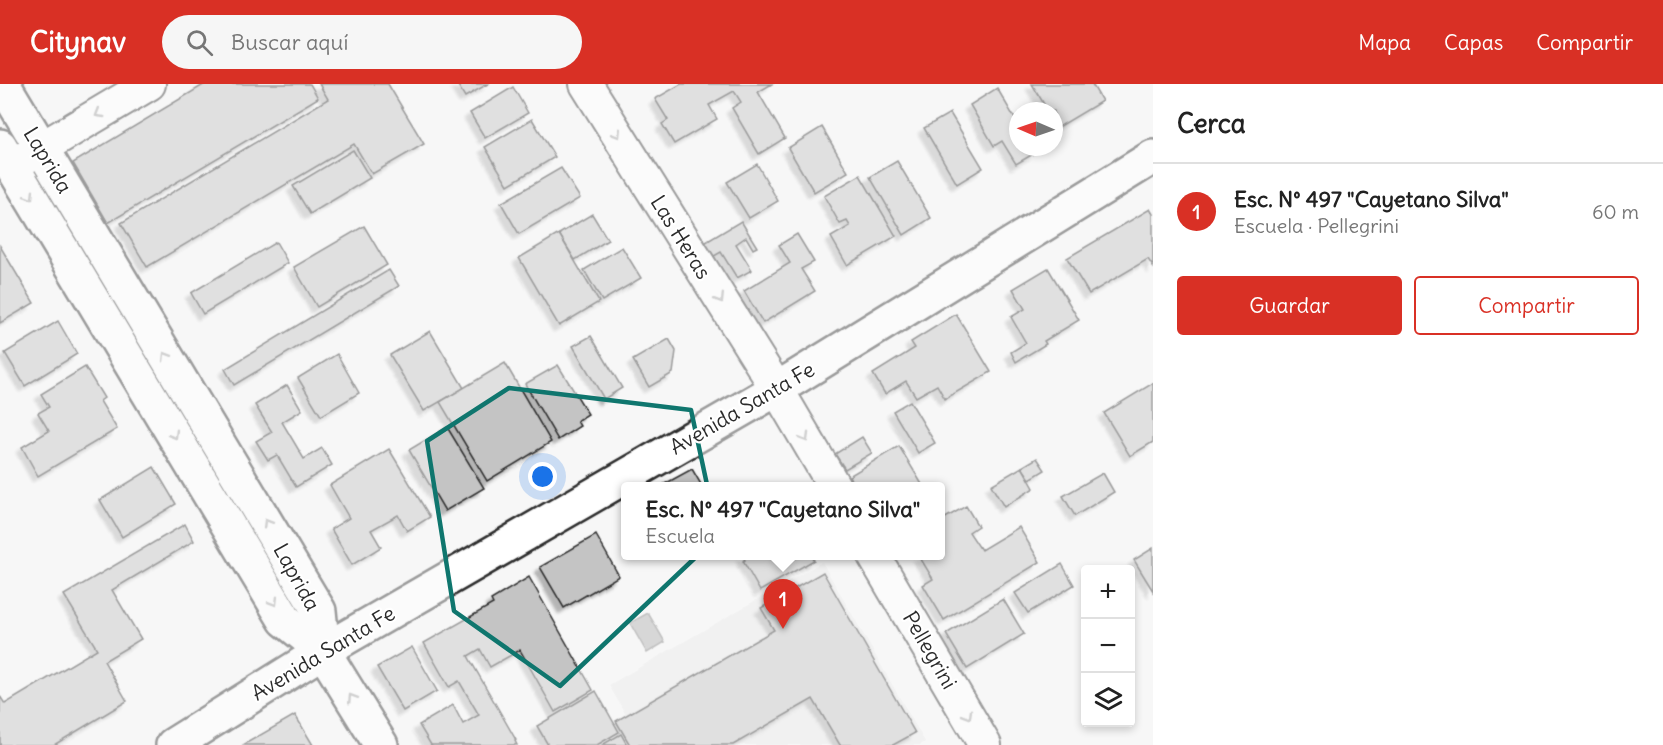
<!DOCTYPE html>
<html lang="es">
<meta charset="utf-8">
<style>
:root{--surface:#fff;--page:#f6f6f6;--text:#222;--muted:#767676;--line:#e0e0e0;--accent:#d93025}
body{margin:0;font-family:Delius,sans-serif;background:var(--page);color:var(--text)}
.controls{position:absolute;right:18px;bottom:18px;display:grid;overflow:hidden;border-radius:6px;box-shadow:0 3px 9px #0003}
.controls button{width:54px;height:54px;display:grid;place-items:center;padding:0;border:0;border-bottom:2px solid var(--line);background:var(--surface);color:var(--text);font:30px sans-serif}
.compass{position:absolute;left:1009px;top:18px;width:54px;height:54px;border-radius:50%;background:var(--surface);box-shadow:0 3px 9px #0003;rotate:272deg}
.you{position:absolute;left:543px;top:393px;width:21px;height:21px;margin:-15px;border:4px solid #fff;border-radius:50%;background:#1a73e8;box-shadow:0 0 0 9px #1a73e833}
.badge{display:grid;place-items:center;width:39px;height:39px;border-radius:50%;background:var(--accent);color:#fff;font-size:20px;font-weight:700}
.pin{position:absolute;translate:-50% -50px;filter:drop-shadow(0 2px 3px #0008)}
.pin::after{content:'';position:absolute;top:32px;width:21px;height:18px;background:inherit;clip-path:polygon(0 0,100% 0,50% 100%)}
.popup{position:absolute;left:621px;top:398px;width:324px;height:78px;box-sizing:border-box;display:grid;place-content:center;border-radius:6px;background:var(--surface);filter:drop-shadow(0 2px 4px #0005);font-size:20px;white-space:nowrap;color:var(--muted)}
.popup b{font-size:22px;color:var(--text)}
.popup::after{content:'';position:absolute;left:50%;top:100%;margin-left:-12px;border:12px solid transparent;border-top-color:var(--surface)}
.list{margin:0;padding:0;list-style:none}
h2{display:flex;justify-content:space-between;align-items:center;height:78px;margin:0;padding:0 24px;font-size:26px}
h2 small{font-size:20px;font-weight:400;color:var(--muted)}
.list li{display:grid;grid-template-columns:39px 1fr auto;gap:18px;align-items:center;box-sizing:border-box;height:96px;padding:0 24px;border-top:2px solid var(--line)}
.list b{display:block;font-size:22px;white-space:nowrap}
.list p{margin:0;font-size:20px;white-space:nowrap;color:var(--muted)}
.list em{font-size:20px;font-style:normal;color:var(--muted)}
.actions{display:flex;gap:12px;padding:18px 24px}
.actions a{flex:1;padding:14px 0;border:2px solid var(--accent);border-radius:6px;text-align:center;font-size:21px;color:var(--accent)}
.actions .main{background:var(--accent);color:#fff}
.icon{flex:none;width:33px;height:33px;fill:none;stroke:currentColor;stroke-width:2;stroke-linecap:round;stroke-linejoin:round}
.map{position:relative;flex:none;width:1153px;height:661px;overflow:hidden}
header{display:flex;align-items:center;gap:36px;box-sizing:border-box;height:84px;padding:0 30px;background:var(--accent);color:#fff}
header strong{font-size:28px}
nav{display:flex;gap:33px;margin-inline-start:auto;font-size:21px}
.search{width:420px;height:54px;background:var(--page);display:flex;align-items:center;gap:15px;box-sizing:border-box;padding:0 21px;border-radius:33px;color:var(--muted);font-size:22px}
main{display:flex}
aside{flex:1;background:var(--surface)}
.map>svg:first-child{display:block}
</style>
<header>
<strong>Citynav</strong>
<div class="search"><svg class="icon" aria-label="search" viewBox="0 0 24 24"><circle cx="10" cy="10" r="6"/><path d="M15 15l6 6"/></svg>Buscar aquí</div>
<nav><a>Mapa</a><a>Capas</a><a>Compartir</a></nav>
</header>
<main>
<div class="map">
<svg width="1153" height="661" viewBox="0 0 1153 661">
<defs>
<filter id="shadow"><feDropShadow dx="-5.5" dy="5.5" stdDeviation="1.5" flood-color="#0004"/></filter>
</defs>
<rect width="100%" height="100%" fill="#f7f7f7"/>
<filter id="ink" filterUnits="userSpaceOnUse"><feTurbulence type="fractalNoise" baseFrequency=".0167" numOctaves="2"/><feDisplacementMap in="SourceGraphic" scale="12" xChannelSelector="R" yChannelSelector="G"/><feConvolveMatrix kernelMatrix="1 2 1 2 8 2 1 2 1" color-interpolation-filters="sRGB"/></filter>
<g filter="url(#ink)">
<path fill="#e8e8e8" d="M 822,478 L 925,658 L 920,661 L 643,661 L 609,601 Z"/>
<path fill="#b0b0b0" stroke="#7b7b7b" stroke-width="1.5" d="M 648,529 L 665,558 L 647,569 L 630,539 Z"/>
<g fill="#c4c4c4" stroke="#2b2b2b" stroke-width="1.5" filter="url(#shadow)">
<path d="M 205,0 L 310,0 L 318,14 L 108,139 L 73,79 Z"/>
<path d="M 319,0 L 388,0 L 424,60 L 372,90 L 354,60 L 147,183 L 121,139 L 328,15 Z"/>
<path d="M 457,0 L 488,0 L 465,13 Z"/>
<path d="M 681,0 L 772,0 L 758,8 L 785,54 L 759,70 L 732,24 L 741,18 L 734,7 L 709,21 L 717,35 L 674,60 L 662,40 L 668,36 L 655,15 Z"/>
<path d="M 1032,0 L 1092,0 L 1102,17 L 1057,44 L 1054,38 L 1054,27 L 1048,27 Z"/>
<path d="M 513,3 L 528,29 L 485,54 L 470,29 Z"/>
<path d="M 997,4 L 1018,40 L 1018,63 L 1031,63 L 1035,69 L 1016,80 L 1002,57 L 994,62 L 970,21 Z"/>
<path d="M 950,29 L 983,84 L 957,100 L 924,44 Z"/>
<path d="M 532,35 L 555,73 L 508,101 L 485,63 Z"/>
<path d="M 822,43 L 848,88 L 814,108 L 788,64 Z"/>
<path d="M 353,66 L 370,94 L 310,130 L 293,102 Z"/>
<path d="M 897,77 L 931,134 L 904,151 L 870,93 Z"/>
<path d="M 757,80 L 778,117 L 749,134 L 727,98 Z"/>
<path d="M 561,84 L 580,114 L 519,150 L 501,119 Z"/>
<path d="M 860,91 L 896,152 L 847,181 L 831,153 L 850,142 L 847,137 L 840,140 L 824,112 Z"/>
<path d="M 1150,125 L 1153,130 L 1153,183 L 1148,175 L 1089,210 L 1067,174 Z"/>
<path d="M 592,130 L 608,156 L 575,176 L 559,150 Z"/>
<path d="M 741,137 L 757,163 L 753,165 L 746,153 L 736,160 L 752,186 L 737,194 L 721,168 L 709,175 L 701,161 Z"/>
<path d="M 364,142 L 387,181 L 317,223 L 294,183 Z"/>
<path d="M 559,150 L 599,218 L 559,242 L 519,174 Z"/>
<path d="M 797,150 L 814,178 L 801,185 L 815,207 L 763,239 L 744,207 L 790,179 L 779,161 Z"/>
<path d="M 276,158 L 288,179 L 203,230 L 191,209 Z"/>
<path d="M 0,162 L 34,219 L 0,239 Z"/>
<path d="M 622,163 L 641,194 L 602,217 L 584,186 Z"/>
<path d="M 1048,184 L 1079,236 L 1044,257 L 1046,260 L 1016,278 L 1011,268 L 1026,259 L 1011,233 L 1025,225 L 1013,205 Z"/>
<path d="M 389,186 L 399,202 L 234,301 L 225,285 Z"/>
<path d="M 956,230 L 991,288 L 945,315 L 937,301 L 916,313 L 906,297 L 885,310 L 873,290 L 915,264 L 911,258 Z"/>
<path d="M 58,237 L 77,270 L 25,302 L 5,269 Z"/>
<path d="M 430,247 L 464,304 L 424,327 L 390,271 Z"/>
<path d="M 591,252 L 622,304 L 604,315 L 573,262 Z"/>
<path d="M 669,255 L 676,267 L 673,289 L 649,303 L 633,276 Z"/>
<path d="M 337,270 L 359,309 L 321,332 L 298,294 Z"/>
<path d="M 505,279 L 551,358 L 487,397 L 440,318 Z"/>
<path d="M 558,281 L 588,330 L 577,337 L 580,342 L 558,356 L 525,300 Z"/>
<path d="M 85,283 L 104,314 L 100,317 L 117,345 L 38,392 L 22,363 L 49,347 L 38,329 L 49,323 L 41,310 Z"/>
<path d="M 1153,299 L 1153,358 L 1130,372 L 1104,329 Z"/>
<path d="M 287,301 L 302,326 L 282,338 L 304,375 L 322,364 L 332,381 L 296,403 L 277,371 L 268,376 L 256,357 L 272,348 L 255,321 Z"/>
<path d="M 910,317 L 935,359 L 918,369 L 893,327 Z"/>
<path d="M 447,343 L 484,404 L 445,427 L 409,366 Z"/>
<path d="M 862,353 L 872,369 L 845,385 L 835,370 Z"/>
<path d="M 899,362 L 923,402 L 855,402 L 849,392 Z"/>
<path d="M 389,365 L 430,433 L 407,447 L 398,431 L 371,446 L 381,463 L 352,481 L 331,445 L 349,434 L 330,401 Z"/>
<path d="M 1037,374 L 1045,386 L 1030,395 L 1022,383 Z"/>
<path d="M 154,383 L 176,420 L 122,453 L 100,416 Z"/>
<path d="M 1022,383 L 1034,404 L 1004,423 L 991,401 Z"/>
<path d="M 692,385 L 702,402 L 661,402 Z"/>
<path d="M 1103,389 L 1114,408 L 1075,432 L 1063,412 Z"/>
<path d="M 966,422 L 978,442 L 969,448 L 981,466 L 1019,443 L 1040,478 L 944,536 L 923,501 L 933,495 L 919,472 L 940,472 L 940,437 Z"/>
<path d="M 185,440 L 194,457 L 112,506 L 141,555 L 104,577 L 127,617 L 54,661 L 0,661 L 0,612 L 5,620 L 97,565 L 64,511 Z"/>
<path d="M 596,451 L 619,492 L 564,524 L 540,483 Z"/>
<path d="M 1153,464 L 1153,507 L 1134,476 Z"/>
<path d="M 742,472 L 811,472 L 814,476 L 760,507 L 743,477 L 745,476 Z"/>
<path d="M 1062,480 L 1074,501 L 1028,529 L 1015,509 Z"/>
<path d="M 823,488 L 915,649 L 893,661 L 840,661 L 813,615 L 733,661 L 630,661 L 616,637 L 774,546 L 761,524 Z"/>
<path d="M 529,493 L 593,606 L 555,628 L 520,566 L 490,583 L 480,565 L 468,572 L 516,656 L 515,657 L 517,661 L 431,661 L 419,641 L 453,621 L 463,640 L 479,631 L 459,597 L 449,603 L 424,559 L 493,520 L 491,516 Z"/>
<path d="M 1003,515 L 1024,550 L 967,585 L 946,550 Z"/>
<path d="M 412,563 L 437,607 L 403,627 L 377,583 Z"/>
<path d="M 596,607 L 619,648 L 597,661 L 548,661 L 537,642 Z"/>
<path d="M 295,631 L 313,661 L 243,661 Z"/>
<path d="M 621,650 L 627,661 L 602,661 Z"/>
</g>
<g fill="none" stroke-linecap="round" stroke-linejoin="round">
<defs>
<g id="minor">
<path d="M 586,0 L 777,305 L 834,402"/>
<path d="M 18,78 L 149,0"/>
<path d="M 874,472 L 985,661"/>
</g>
<path id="tertiary" d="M 323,567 L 381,661"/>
<g id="secondary">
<path d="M 3,0 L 319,527 L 323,567"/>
<path d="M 0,62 L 285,536 L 323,567"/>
<path d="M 173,661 L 323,567 L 777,305 L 1153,73"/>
</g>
</defs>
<use href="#minor" stroke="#2b2b2b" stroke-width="36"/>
<use href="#tertiary" stroke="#2b2b2b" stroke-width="38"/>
<use href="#secondary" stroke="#2b2b2b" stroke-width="38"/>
<use href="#minor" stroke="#fff" stroke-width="32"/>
<use href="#tertiary" stroke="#fff" stroke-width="33"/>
<use href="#secondary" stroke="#fff" stroke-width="33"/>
</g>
<defs><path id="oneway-chevron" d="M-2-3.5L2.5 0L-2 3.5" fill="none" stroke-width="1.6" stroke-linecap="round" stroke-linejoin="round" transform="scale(1.5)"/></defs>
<g stroke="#a0a0a0">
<use href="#oneway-chevron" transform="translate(99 30) rotate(149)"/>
<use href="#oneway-chevron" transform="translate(617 50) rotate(58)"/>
<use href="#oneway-chevron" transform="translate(30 112) rotate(59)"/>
<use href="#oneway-chevron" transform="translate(720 215) rotate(58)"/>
<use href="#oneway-chevron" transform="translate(166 272) rotate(-121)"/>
<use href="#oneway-chevron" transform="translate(174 351) rotate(59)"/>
<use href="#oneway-chevron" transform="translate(805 354) rotate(60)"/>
<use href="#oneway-chevron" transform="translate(267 439) rotate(-121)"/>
<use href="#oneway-chevron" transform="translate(274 518) rotate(59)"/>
<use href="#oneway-chevron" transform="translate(352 614) rotate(-122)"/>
<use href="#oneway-chevron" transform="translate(968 631) rotate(60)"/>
</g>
</g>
<path d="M0 0H1153V661H0ZM 509,304 L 691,326 L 718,452 L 560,602 L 454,527 L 427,357 Z" fill="#f7f7f7" fill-opacity=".55" fill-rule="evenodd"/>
<path fill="none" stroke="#0f766e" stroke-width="4.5" stroke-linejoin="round" d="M 509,304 L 691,326 L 718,452 L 560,602 L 454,527 L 427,357 Z"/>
<g text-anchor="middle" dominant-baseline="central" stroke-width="4.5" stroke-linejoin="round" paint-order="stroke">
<g font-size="21" fill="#2b2b2b" stroke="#fff">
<text transform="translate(48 76) rotate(59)">Laprida</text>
<text transform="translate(681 153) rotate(58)">Las Heras</text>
<text transform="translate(742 324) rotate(-30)">Avenida Santa Fe</text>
<text transform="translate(297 493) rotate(61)">Laprida</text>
<text transform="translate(930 566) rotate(60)">Pellegrini</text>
<text transform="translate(323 569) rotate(-31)">Avenida Santa Fe</text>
</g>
</g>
</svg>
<div class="controls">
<button>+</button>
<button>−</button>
<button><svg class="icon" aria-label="layers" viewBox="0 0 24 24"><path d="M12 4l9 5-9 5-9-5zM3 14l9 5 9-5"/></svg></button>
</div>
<svg class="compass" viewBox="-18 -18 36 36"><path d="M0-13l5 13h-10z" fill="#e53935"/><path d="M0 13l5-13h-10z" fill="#767676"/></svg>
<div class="you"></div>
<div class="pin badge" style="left:783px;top:545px">1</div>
<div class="popup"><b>Esc. N° 497 &quot;Cayetano Silva&quot;</b>Escuela</div>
</div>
<aside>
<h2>Cerca<small></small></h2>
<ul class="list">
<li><span class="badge">1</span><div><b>Esc. N° 497 &quot;Cayetano Silva&quot;</b><p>Escuela · Pellegrini</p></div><em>60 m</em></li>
</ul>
<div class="actions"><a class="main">Guardar</a><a>Compartir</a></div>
</aside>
</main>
